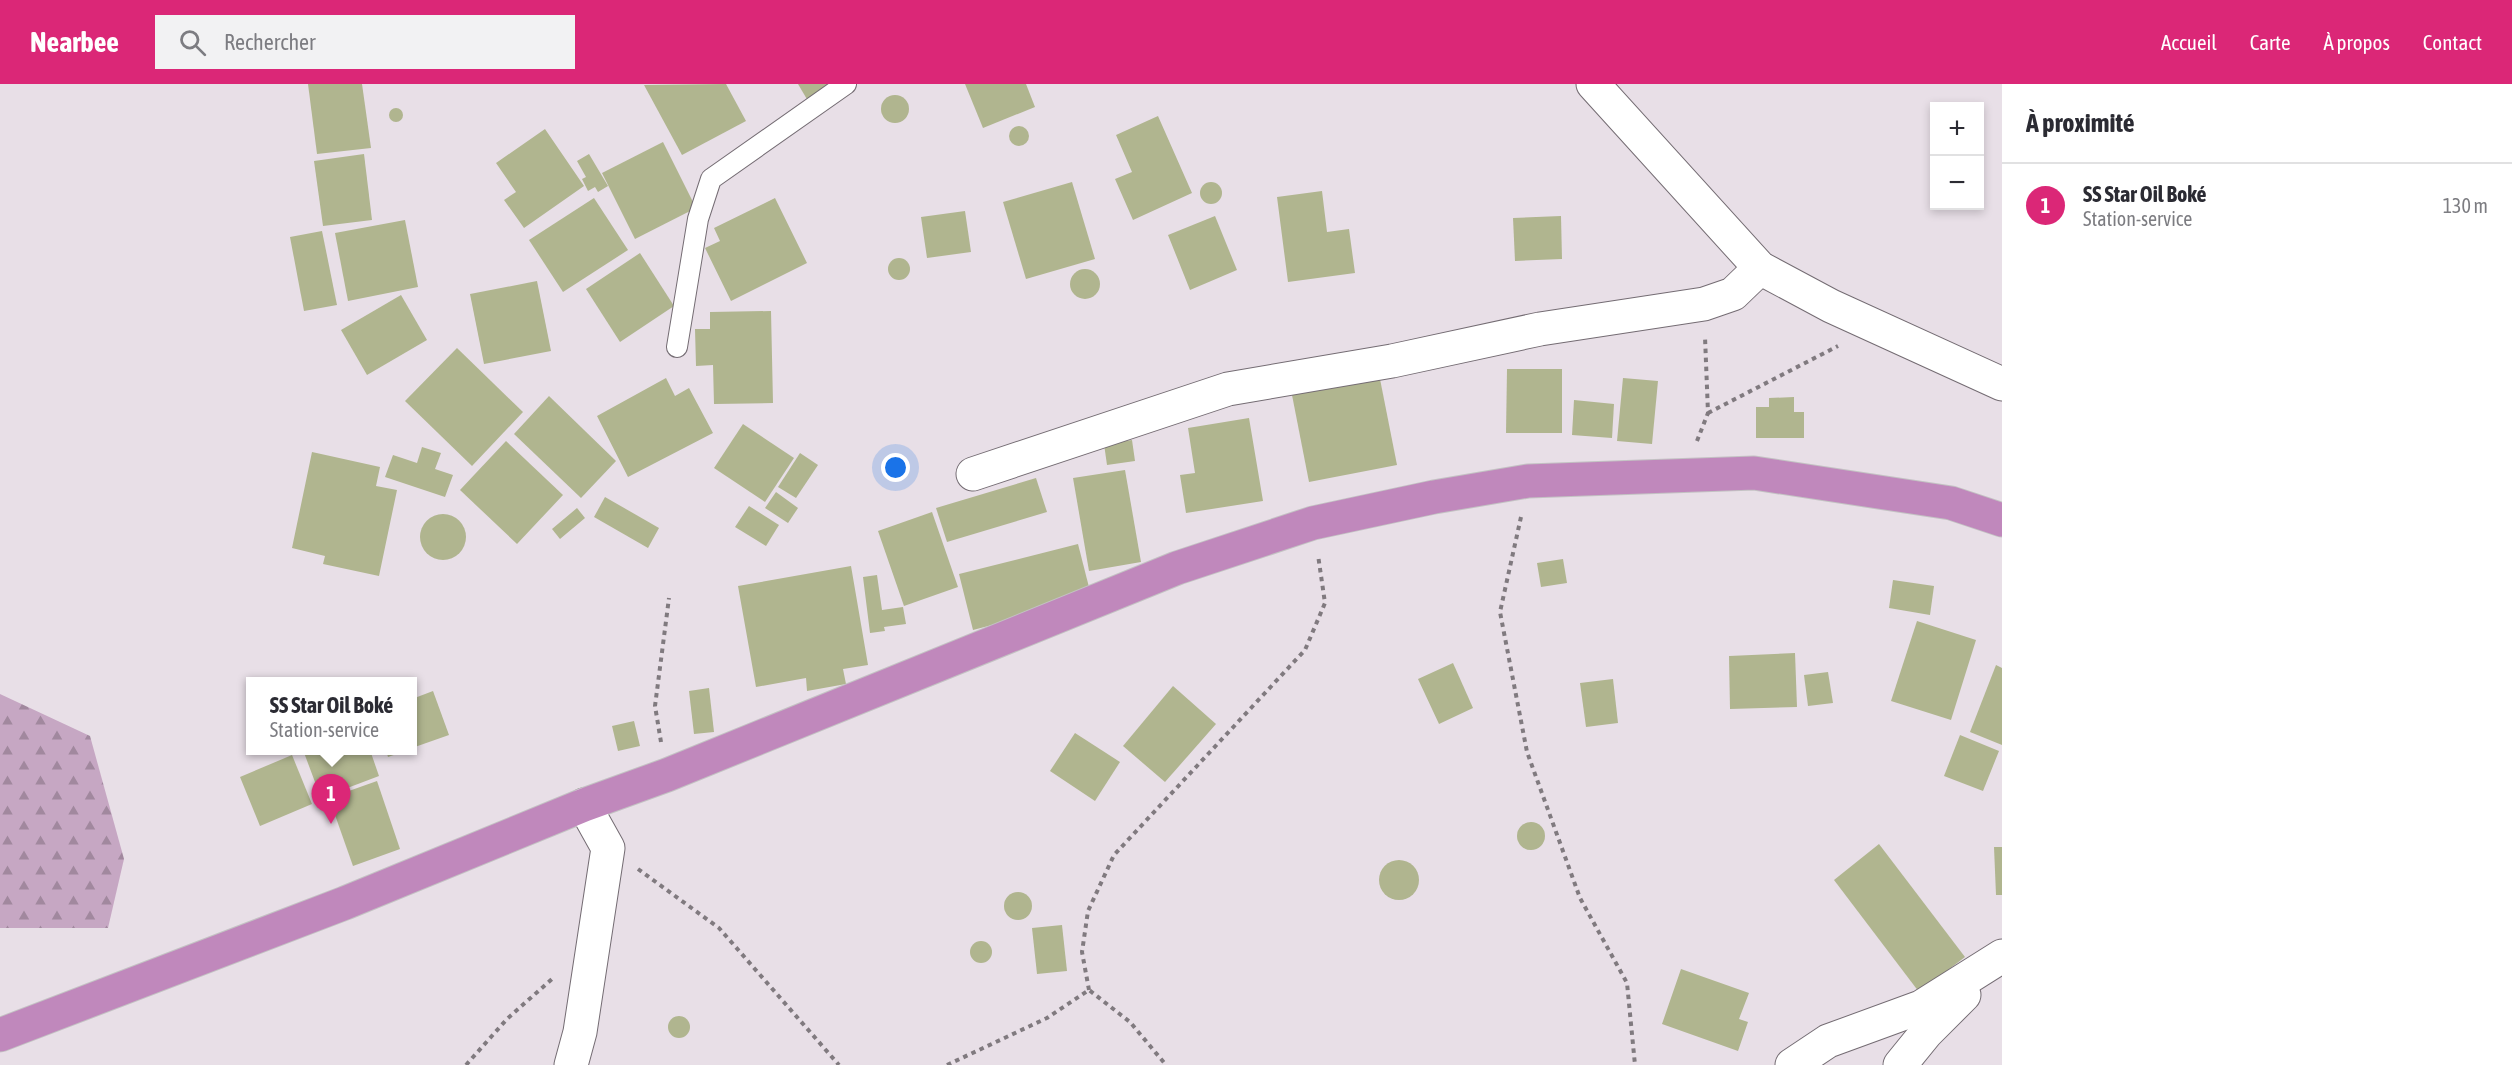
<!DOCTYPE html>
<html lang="fr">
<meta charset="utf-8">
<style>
:root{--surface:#fff;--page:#f2f2f3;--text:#2b2b33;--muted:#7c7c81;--line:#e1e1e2;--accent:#db2777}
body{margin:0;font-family:"Asap Condensed",sans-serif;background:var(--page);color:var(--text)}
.controls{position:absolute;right:18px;top:18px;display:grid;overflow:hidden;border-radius:0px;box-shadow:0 3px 9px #0003}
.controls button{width:54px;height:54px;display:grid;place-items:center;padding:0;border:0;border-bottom:2px solid var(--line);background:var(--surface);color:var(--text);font:30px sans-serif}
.you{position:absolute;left:896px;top:384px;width:21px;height:21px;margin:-15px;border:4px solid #fff;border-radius:50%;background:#1a73e8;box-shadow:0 0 0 9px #1a73e833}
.badge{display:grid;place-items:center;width:39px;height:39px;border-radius:50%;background:var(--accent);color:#fff;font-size:20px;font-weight:700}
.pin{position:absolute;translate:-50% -50px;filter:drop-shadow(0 2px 3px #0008)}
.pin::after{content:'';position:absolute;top:32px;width:21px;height:18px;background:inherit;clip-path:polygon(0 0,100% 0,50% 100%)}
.popup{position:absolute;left:246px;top:593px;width:171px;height:78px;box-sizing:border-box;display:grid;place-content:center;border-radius:0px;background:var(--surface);filter:drop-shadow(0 2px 4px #0005);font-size:20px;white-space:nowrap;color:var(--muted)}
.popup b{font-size:22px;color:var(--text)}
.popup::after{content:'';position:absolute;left:50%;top:100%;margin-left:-12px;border:12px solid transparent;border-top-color:var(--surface)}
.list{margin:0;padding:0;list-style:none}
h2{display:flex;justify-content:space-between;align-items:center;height:78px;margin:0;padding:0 24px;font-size:26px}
h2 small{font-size:20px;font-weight:400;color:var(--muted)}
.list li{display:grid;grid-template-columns:39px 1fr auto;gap:18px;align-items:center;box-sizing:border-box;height:84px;padding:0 24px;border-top:2px solid var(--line)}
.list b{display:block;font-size:22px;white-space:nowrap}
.list p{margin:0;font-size:20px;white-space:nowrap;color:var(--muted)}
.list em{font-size:20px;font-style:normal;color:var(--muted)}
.icon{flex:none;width:33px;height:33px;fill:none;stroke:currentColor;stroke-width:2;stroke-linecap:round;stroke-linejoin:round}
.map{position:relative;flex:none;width:2002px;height:981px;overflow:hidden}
header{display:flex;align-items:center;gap:36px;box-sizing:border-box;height:84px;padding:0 30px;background:var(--accent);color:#fff}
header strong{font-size:28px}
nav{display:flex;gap:33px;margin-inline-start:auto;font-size:21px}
.search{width:420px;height:54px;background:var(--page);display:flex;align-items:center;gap:15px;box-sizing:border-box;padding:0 21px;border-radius:0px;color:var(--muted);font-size:22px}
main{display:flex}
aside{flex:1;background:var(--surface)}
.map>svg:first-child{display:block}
</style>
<header>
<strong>Nearbee</strong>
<div class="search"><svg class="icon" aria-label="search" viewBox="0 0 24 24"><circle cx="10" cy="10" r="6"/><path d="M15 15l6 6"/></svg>Rechercher</div>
<nav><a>Accueil</a><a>Carte</a><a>À propos</a><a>Contact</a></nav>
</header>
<main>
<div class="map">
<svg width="2002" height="981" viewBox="0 0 2002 981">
<defs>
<pattern id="forest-firs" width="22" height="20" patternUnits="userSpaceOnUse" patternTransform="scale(1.5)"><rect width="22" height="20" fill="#c6a7c3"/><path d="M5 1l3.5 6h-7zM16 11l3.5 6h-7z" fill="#a1889e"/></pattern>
</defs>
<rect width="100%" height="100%" fill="#e8dfe7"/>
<path fill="url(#forest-firs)" d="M 0,610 L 90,652 L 124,775 L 108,844 L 0,844 Z"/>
<g fill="#b0b58f">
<path d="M 308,0 L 362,0 L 371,64 L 317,70 Z"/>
<path d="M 726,0 L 746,37 L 682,71 L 644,1 Z"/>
<path d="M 798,0 L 836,0 L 808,17 Z"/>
<path d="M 965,0 L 1026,0 L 1035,23 L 983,44 Z"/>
<circle cx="895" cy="25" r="14"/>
<circle cx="396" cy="31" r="7"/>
<path d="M 1158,32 L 1192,109 L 1133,136 L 1115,95 L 1132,88 L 1116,51 Z"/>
<circle cx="1019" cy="52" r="10"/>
<path d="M 545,45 L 584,102 L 524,144 L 504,116 L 516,108 L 496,79 Z"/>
<path d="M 663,58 L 696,124 L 635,155 L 602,89 Z"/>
<path d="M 364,70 L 372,136 L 323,142 L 314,77 Z"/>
<path d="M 589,70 L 608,102 L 598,108 L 595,103 L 588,107 L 582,95 L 586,93 L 577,77 Z"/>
<path d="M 1072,98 L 1095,175 L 1026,195 L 1003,118 Z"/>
<circle cx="1211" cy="109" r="11"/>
<path d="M 1322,107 L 1327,148 L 1349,145 L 1355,189 L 1288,198 L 1277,113 Z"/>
<path d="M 594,114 L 628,166 L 563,208 L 529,156 Z"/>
<path d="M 775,114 L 807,179 L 731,217 L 705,164 L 720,157 L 714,144 Z"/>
<path d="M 965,127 L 971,168 L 927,174 L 921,133 Z"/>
<path d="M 1215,132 L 1237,186 L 1190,206 L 1168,151 Z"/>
<path d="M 1561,132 L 1562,175 L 1515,177 L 1513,134 Z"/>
<path d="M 405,136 L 418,203 L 348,217 L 335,149 Z"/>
<path d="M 322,147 L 337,221 L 304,227 L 290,153 Z"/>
<path d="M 640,169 L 674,222 L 620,258 L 586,205 Z"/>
<circle cx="899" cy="185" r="11"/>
<circle cx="1085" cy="200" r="15"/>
<path d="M 537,197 L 551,267 L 484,280 L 470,210 Z"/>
<path d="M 401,211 L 427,256 L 367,291 L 341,246 Z"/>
<path d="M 771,227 L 773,319 L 714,320 L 713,281 L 696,282 L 695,245 L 710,245 L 710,228 Z"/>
<path d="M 457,264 L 523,328 L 472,382 L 405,317 Z"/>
<path d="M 1507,285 L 1562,285 L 1562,349 L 1506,349 Z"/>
<path d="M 666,294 L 675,312 L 689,304 L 713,349 L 628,393 L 597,332 Z"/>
<path d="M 1623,294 L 1658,297 L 1652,360 L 1617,357 Z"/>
<path d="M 1380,295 L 1397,381 L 1309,398 L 1292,311 Z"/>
<path d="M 549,312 L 616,377 L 581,414 L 514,350 Z"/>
<path d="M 1794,313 L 1794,328 L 1804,328 L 1804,354 L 1756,354 L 1756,323 L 1769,323 L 1769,314 Z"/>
<path d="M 1574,316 L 1614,320 L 1612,354 L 1572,351 Z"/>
<path d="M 1249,334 L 1263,417 L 1186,429 L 1180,391 L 1195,389 L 1188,344 Z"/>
<path d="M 743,340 L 794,374 L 765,418 L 714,384 Z"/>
<path d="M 1132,356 L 1135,377 L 1107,381 L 1104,360 Z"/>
<path d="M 506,357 L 563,411 L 517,460 L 460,406 Z"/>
<path d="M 422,363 L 441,369 L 435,385 L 453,391 L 445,413 L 385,393 L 393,371 L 417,379 Z"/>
<path d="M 312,368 L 380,383 L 376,402 L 397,406 L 379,492 L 323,480 L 325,472 L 292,464 Z"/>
<path d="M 800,369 L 818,381 L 796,414 L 778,403 Z"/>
<path d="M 1125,386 L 1141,478 L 1089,487 L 1073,394 Z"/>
<path d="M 1036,394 L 1047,428 L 947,458 L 936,424 Z"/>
<path d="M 776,408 L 798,424 L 788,439 L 765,424 Z"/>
<path d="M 605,413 L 659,444 L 648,464 L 594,433 Z"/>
<path d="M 749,422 L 779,441 L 766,462 L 735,443 Z"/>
<path d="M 577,424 L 585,434 L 560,455 L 552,445 Z"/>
<path d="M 932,428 L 958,503 L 904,522 L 878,447 Z"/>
<circle cx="443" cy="453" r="23"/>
<path d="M 1078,460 L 1092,515 L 973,546 L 959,490 Z"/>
<path d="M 1563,475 L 1567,499 L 1541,503 L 1537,479 Z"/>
<path d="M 851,482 L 868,581 L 843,585 L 846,600 L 807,607 L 806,594 L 756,603 L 738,502 Z"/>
<path d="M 877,491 L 882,526 L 903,523 L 906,540 L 884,543 L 885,547 L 870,549 L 863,493 Z"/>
<path d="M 1893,496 L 1934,502 L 1930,531 L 1889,524 Z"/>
<path d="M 1917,537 L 1976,556 L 1951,636 L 1891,617 Z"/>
<path d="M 1795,569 L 1797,623 L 1730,625 L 1729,572 Z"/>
<path d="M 1453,579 L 1473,624 L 1439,640 L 1418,595 Z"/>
<path d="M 1996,581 L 2002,584 L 2002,661 L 1970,648 Z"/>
<path d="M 1828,588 L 1833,619 L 1808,622 L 1804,591 Z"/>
<path d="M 1613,595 L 1618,639 L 1586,643 L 1580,599 Z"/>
<path d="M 1173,602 L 1216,640 L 1165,698 L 1123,662 Z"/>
<path d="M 709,604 L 714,648 L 694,650 L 689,607 Z"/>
<path d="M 433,607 L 449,651 L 412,664 L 412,615 Z"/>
<path d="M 634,637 L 640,662 L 618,667 L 612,642 Z"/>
<path d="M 1075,649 L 1120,678 L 1095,717 L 1050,687 Z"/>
<path d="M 1960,651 L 1999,667 L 1983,707 L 1944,692 Z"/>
<path d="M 303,666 L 370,666 L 379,692 L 321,714 Z"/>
<path d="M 386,666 L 405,666 L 405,667 L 388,673 Z"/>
<path d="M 292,671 L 312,720 L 260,742 L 240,693 Z"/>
<path d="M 377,697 L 400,765 L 353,782 L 329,714 Z"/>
<circle cx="1531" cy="752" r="14"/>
<path d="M 1879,760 L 1965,873 L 1919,908 L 1834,796 Z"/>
<path d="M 1994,763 L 2002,763 L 2002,811 L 1996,811 Z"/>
<circle cx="1399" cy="796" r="20"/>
<circle cx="1018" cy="822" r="14"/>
<path d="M 1062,841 L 1067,887 L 1037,890 L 1032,844 Z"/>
<circle cx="981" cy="868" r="11"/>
<path d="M 1681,885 L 1749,909 L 1739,935 L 1748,938 L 1738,967 L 1662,940 Z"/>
<circle cx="679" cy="943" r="11"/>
</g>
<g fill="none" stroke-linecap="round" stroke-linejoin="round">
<defs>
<path id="service" d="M 677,263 L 698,135 L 711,95 L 846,0"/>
<g id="minor">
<path d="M 973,390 L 1228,305 L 1392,277 L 1540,245 L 1704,220 L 1733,210 L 1760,184"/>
<path d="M 571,981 L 580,948 L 608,764 L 584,721"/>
<path d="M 1792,981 L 1828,957 L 1921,923 L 2002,872"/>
<path d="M 1900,981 L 1926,949 L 1964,911"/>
</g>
<path id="tertiary" d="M 1593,0 L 1760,184 L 1831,222 L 2002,300"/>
<path id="trunk" d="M 0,951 L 345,819 L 584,721 L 667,691 L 1177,484 L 1313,439 L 1434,413 L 1528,397 L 1754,389 L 1951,419 L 2002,436"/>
</defs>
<use href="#service" stroke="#746c73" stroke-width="22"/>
<use href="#minor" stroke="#746c73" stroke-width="35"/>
<use href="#tertiary" stroke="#746c73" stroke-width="35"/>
<use href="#trunk" stroke="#c3c2c3" stroke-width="35"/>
<g stroke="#807a7f" stroke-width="4" stroke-dasharray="4.5 4.5" stroke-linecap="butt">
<path d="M 1708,329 L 1838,262"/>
<path d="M 1697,357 L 1708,329 L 1705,253"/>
<path d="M 1521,433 L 1500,528 L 1527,668 L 1580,814 L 1627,899 L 1635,981"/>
<path d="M 661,658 L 655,622 L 669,514"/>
<path d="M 638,785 L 719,844 L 839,981"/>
<path d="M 1089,906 L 1082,868 L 1088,827 L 1114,771 L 1305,566 L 1325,519 L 1318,471"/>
<path d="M 466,981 L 507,935 L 553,894"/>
<path d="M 947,981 L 1047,934 L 1089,906 L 1130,938 L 1166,981"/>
</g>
<use href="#service" stroke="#fff" stroke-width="20"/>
<use href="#minor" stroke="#fff" stroke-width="33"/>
<use href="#tertiary" stroke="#fff" stroke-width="33"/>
<use href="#trunk" stroke="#c088bc" stroke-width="33"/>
</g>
</svg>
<div class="controls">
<button>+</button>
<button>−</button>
</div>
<div class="you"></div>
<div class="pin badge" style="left:331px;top:740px">1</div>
<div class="popup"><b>SS Star Oil Boké</b>Station-service</div>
</div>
<aside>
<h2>À proximité<small></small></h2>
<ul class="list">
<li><span class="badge">1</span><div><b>SS Star Oil Boké</b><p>Station-service</p></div><em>130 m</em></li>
</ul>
</aside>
</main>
